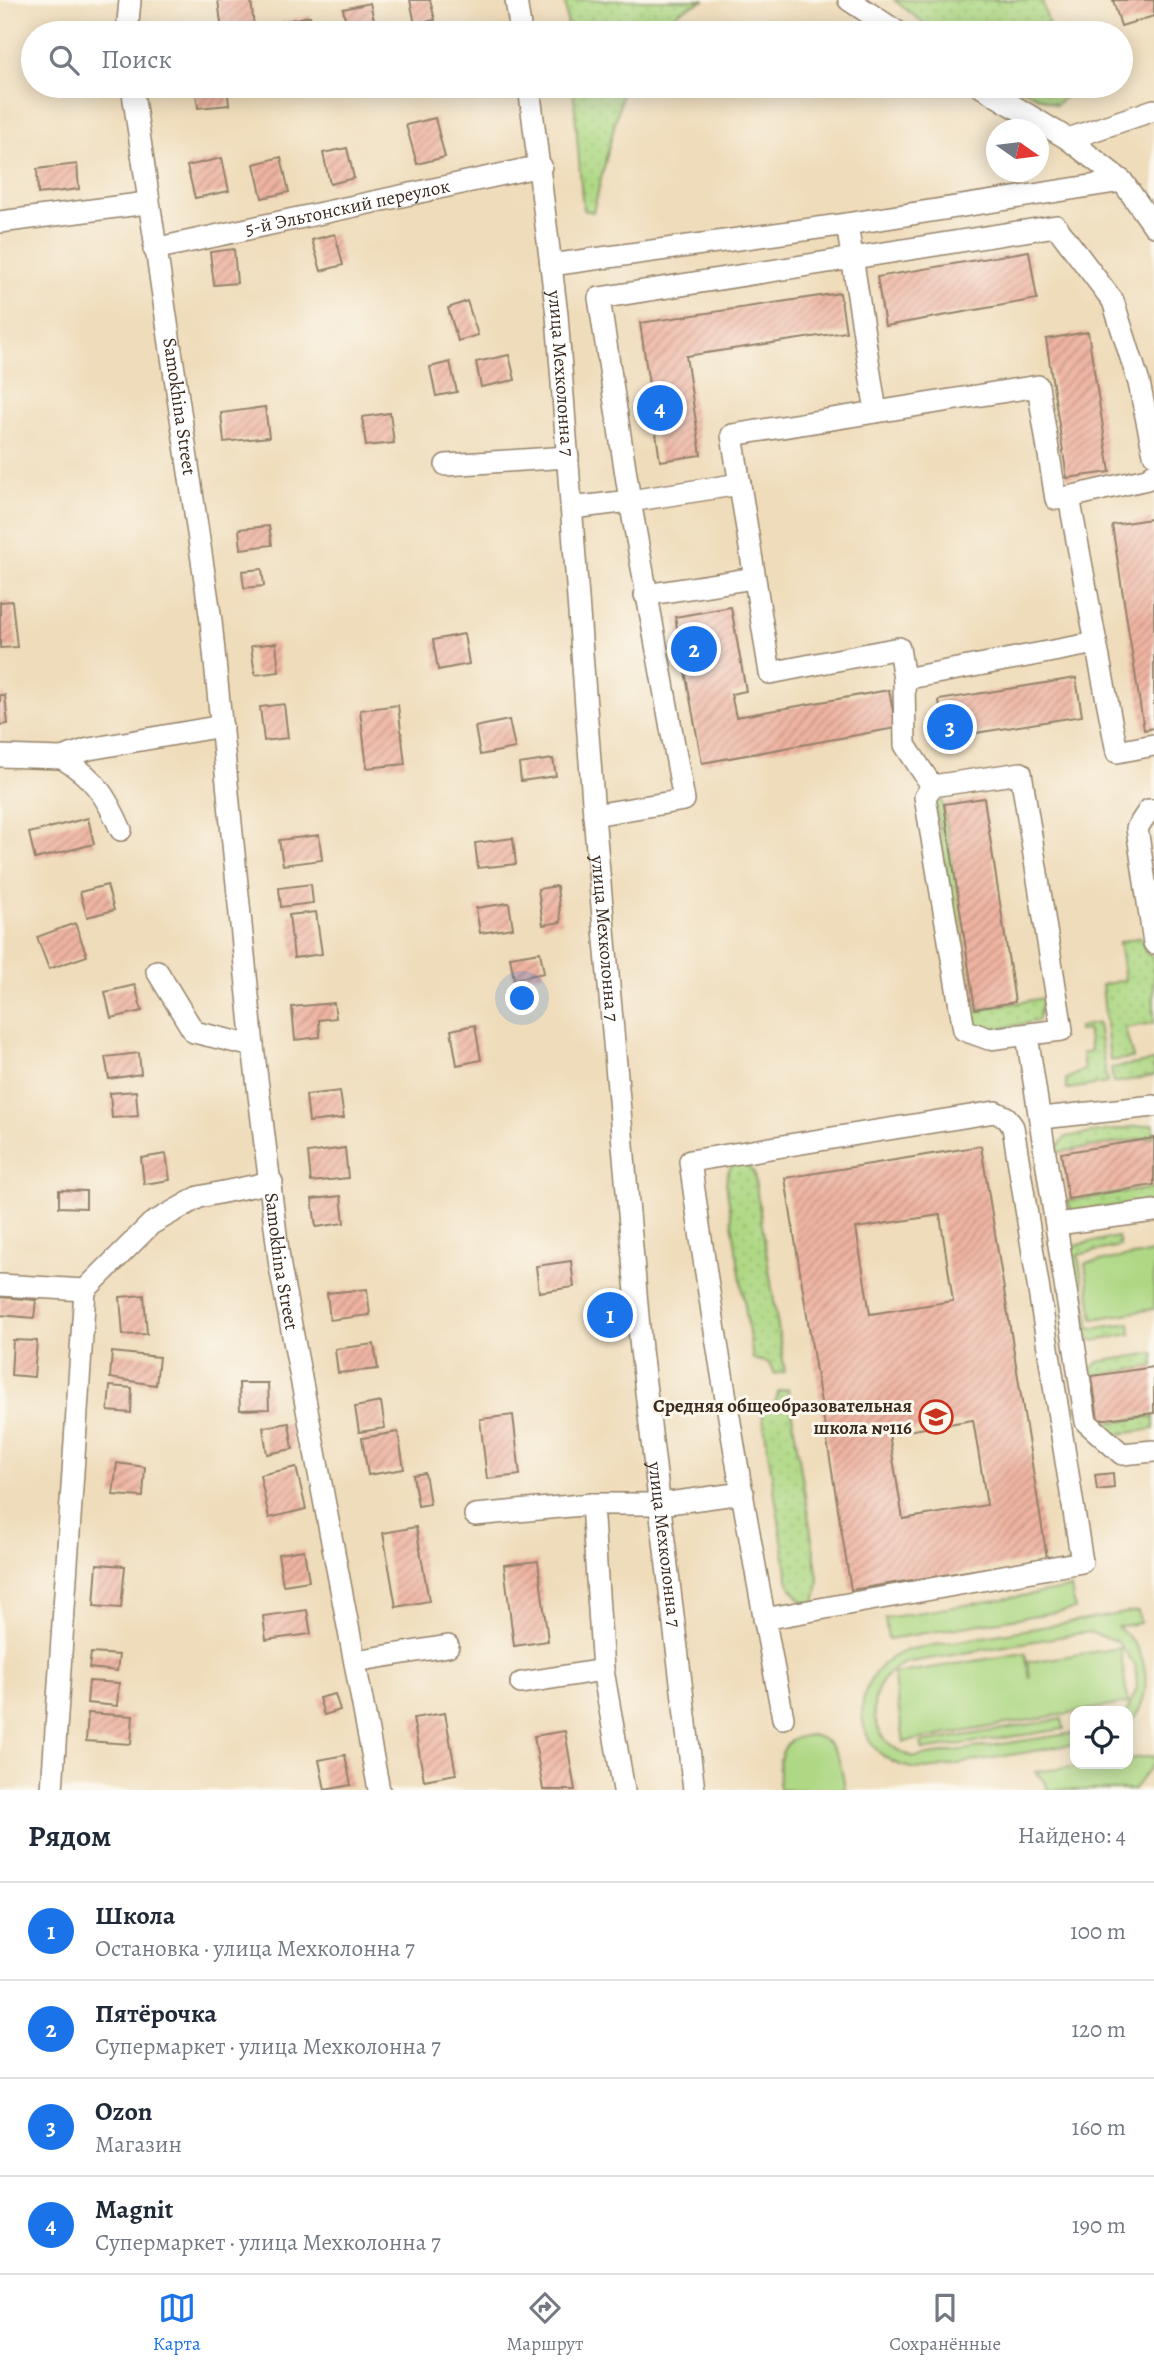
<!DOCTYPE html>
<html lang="ru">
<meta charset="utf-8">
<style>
:root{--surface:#fff;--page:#f2f2f3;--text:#1f2937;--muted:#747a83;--line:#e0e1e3;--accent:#1a73e8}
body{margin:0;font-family:Alegreya,serif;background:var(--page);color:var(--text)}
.controls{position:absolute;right:21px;bottom:21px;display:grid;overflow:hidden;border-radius:14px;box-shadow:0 4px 18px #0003}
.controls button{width:63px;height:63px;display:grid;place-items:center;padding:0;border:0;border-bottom:2px solid var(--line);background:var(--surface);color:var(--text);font:35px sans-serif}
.compass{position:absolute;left:986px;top:119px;width:63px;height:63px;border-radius:50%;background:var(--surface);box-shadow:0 4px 18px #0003;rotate:104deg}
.you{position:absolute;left:523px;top:999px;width:24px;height:24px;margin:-18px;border:5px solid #fff;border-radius:50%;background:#1a73e8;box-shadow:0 0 0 10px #1a73e833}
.badge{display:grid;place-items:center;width:46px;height:46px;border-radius:50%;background:var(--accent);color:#fff;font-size:23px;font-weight:700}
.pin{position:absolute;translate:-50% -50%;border:4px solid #fff;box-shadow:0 2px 7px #0006}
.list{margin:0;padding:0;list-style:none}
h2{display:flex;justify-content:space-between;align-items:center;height:91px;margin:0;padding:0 28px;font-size:30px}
h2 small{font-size:23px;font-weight:400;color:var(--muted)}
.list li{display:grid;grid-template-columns:46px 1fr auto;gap:21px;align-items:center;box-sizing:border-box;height:98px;padding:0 28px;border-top:2px solid var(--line)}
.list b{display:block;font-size:26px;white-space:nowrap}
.list p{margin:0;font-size:23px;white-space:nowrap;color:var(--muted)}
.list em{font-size:23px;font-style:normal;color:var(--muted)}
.icon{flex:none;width:38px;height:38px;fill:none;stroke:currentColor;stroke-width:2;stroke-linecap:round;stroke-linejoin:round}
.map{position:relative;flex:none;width:1154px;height:1790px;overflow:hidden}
.search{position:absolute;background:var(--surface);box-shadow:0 4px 18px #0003;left:21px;right:21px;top:21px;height:77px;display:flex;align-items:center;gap:18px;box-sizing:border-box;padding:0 24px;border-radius:38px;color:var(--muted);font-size:26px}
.sheet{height:483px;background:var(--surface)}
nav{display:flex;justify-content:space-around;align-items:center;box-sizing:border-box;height:98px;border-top:2px solid var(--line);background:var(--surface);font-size:19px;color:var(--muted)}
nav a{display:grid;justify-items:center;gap:4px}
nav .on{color:var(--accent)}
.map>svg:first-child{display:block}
</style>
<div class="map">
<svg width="1154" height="1790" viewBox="0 0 1154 1790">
<defs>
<pattern id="grass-dots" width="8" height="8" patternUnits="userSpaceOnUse" patternTransform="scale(1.75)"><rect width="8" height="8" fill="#aed884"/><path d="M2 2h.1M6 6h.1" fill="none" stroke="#97ba72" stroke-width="1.8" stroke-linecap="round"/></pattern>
<pattern id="building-hatch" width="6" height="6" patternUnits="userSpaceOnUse" patternTransform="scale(1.75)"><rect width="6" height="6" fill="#efb4a2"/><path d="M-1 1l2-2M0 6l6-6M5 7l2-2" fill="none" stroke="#c39383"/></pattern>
</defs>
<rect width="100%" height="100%" fill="#fbf7ec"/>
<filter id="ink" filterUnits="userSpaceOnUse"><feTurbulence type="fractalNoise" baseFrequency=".0143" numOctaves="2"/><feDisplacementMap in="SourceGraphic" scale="14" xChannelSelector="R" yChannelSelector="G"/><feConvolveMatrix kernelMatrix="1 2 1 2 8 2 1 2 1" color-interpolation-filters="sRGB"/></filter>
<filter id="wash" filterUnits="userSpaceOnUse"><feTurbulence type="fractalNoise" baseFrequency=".00686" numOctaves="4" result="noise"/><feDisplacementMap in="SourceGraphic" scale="28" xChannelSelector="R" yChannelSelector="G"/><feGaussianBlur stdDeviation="1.57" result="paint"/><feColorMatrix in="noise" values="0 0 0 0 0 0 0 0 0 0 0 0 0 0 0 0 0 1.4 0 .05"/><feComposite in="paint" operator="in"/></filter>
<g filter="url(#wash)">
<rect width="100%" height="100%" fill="#efdcba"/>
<g fill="url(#grass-dots)" stroke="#748151" stroke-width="2">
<path d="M 565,0 L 705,0 L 679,11 L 662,33 L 568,33 Z"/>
<path d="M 894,0 L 1042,0 L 1051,33 L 937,33 Z"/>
<path d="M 573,86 L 624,86 L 593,212 L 583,210 Z"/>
<path d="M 1016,86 L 1067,86 L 1069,93 L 1056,105 Z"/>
<path d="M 941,795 L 980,1009 L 1044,998 L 1037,1021 L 988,1031 L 970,1027 L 934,796 Z"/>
<path d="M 1141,937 L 1146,953 L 1154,958 L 1154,1023 L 1125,1028 L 1133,1058 L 1110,1061 L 1102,985 L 1125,980 L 1119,942 Z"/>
<path d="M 1098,1023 L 1107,1083 L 1069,1089 L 1066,1088 L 1066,1079 L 1084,1070 L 1082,1053 L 1091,1051 L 1087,1030 L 1078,1031 L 1078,1027 Z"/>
<path d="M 1154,1061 L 1154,1076 L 1113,1083 L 1111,1068 Z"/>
<path d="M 1154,1124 L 1154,1137 L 1058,1152 L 1057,1146 L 1066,1137 Z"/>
<path d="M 743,1161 L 754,1173 L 785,1372 L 775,1374 L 769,1363 L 753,1359 L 726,1183 C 728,1170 729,1164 743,1161 Z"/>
<path d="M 1154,1188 L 1154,1202 L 1073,1212 L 1067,1201 Z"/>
<path d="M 1118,1237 L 1120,1246 L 1078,1255 L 1090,1329 L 1130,1323 L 1131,1334 L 1094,1341 L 1084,1333 L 1071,1248 L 1075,1245 Z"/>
<path d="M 1154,1353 L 1154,1366 L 1092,1376 L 1092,1368 L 1098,1362 Z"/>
<path d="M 788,1389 L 819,1583 L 815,1603 L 802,1602 L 789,1585 L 762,1412 L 775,1403 L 778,1391 Z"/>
<path d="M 1154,1416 L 1154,1429 L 1114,1435 L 1099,1424 Z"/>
</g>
<g fill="#aed884" stroke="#748151" stroke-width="2">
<path d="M 1154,1253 L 1154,1309 L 1093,1319 L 1085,1263 Z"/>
<path d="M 1071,1588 L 1075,1609 L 888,1639 L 885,1618 Z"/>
<path d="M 1138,1611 L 1140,1623 L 1117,1627 C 1152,1651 1154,1696 1128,1727 L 1127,1711 L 1137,1688 L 1135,1665 L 1117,1641 L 1088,1632 L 905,1663 C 859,1683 866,1746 915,1757 L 1075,1733 L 1075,1744 C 1040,1750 1004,1756 969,1762 C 950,1765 929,1771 911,1768 C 844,1755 848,1667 911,1649 Z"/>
<path d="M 1120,1648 L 1128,1703 L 904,1742 L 893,1674 L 1025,1653 L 1030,1679 L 1028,1662 Z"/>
<path d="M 1062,1719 L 1064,1729 L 923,1750 L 921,1743 Z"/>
<path d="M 812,1735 C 840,1742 841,1765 845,1790 L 780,1790 C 776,1763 779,1736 812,1735 Z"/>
<path d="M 1154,1756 L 1154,1763 L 1133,1790 L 1047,1790 L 1046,1782 L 1035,1772 L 1095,1764 L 1128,1764 L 1128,1759 Z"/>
</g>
<g id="blocks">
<g fill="url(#building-hatch)" fill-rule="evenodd">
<path d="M 218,0 L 251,0 L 254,27 L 222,31 Z"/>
<path d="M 410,0 L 430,0 L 435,20 L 415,24 Z"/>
<path d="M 1113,0 L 1154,0 L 1154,16 L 1121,26 Z"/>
<path d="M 370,3 L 377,33 L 348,33 L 343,9 Z"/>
<path d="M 310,16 L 314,33 L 284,33 L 281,22 Z"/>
<path d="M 195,86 L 227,86 L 229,105 L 198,108 Z"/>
<path d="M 435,118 L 445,157 L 417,164 L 406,125 Z"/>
<path d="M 347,148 L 354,178 L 330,184 L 323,153 Z"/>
<path d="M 281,157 L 289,192 L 262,198 L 254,164 Z"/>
<path d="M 222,158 L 229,191 L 195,198 L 187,166 Z"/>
<path d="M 77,164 L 79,189 L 38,194 L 37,169 Z"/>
<path d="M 335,234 L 343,265 L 321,271 L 312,240 Z"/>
<path d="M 234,249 L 237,283 L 214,285 L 210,252 Z"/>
<path d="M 1029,251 L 1037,299 L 885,326 L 877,277 Z"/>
<path d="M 840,293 L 846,332 L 686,356 L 701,455 L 660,461 L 640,323 Z"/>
<path d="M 467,301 L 478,335 L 458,341 L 448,308 Z"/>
<path d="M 1088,332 L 1110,472 L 1067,478 L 1046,339 Z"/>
<path d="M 509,355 L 515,380 L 481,387 L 476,362 Z"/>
<path d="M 450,362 L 457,392 L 436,396 L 430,367 Z"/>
<path d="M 265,407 L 269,437 L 224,442 L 221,413 Z"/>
<path d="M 390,413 L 394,443 L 366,446 L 362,417 Z"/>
<path d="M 1151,519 L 1154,539 L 1154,728 L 1144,730 L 1112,525 Z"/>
<path d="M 269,526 L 272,545 L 241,549 L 239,529 Z"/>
<path d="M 262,569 L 264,586 L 244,588 L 242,571 Z"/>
<path d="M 12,601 L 17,647 L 0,648 L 0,602 Z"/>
<path d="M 731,607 L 746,691 L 731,694 L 736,717 L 889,690 L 896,728 L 702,763 L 675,617 Z"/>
<path d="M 464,634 L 469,664 L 438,670 L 433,640 Z"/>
<path d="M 276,643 L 279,672 L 255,675 L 251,646 Z"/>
<path d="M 1076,678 L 1082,716 L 944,738 L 939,700 Z"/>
<path d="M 0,695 L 5,695 L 8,724 L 0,725 Z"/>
<path d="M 284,704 L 288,738 L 264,741 L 260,707 Z"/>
<path d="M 398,705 L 405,764 L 367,768 L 360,710 Z"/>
<path d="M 509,720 L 515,748 L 480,755 L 475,727 Z"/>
<path d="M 553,759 L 556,776 L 521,781 L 519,764 Z"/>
<path d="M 984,798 L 1015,1002 L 975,1009 L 944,804 Z"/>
<path d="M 88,818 L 94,844 L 35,859 L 29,833 Z"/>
<path d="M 319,835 L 322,860 L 283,865 L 279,840 Z"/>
<path d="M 513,838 L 516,864 L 478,868 L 475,843 Z"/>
<path d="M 311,884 L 313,903 L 281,907 L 279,888 Z"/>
<path d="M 107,885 L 114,910 L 87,917 L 80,892 Z"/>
<path d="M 557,886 L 561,922 L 543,925 L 538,889 Z"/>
<path d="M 509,903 L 513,928 L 480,933 L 476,908 Z"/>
<path d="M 316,912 L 322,954 L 294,958 L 289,915 Z"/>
<path d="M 75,923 L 87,956 L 49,969 L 37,937 Z"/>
<path d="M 540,952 L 544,973 L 514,979 L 510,957 Z"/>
<path d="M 135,985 L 142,1011 L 111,1018 L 105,992 Z"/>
<path d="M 334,1003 L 336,1018 L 319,1020 L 320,1037 L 295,1040 L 292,1007 Z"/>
<path d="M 475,1025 L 481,1060 L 457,1065 L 451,1030 Z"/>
<path d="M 139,1053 L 141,1074 L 109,1079 L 105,1057 Z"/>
<path d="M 136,1091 L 138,1116 L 112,1118 L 110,1093 Z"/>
<path d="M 340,1091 L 344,1118 L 309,1122 L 306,1095 Z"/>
<path d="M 1154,1138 L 1154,1185 L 1068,1199 L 1061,1153 Z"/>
<path d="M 981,1146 L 1047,1558 L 851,1590 L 785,1178 ZM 940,1215 L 953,1301 L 870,1314 L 856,1228 ZM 973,1420 L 987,1505 L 903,1519 L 889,1434 Z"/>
<path d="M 345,1148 L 348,1178 L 311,1182 L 308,1153 Z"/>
<path d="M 166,1154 L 170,1180 L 144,1184 L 141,1158 Z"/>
<path d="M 59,1190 L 86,1191 L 86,1208 L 59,1207 Z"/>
<path d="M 341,1196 L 344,1223 L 316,1227 L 312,1199 Z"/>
<path d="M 571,1261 L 574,1287 L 539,1292 L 536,1266 Z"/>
<path d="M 367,1289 L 370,1315 L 330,1320 L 327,1293 Z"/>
<path d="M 144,1295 L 147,1334 L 123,1335 L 120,1297 Z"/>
<path d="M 0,1297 L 36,1300 L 34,1318 L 0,1315 Z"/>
<path d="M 13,1340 L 37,1341 L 34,1377 L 11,1375 Z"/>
<path d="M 374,1344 L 378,1369 L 338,1373 L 335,1349 Z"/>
<path d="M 112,1352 L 159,1357 L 156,1385 L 110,1378 Z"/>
<path d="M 1154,1367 L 1154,1413 L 1098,1420 L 1092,1376 Z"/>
<path d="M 239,1383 L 268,1383 L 269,1409 L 240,1410 Z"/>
<path d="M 110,1386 L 132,1388 L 131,1413 L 108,1411 Z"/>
<path d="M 381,1402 L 385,1428 L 359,1432 L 355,1407 Z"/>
<path d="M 513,1415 L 520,1475 L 487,1479 L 480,1419 Z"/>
<path d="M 289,1423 L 293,1449 L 267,1454 L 263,1427 Z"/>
<path d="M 398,1432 L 404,1469 L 368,1475 L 362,1438 Z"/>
<path d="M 117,1463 L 145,1467 L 143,1497 L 113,1495 Z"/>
<path d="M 296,1467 L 306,1509 L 269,1518 L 260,1475 Z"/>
<path d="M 425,1473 L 430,1504 L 418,1506 L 413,1475 Z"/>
<path d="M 1113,1473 L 1114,1488 L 1097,1490 L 1095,1475 Z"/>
<path d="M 416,1527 L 429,1601 L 396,1607 L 383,1533 Z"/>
<path d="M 304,1550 L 309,1581 L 283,1585 L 278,1554 Z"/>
<path d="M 538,1561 L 548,1641 L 514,1646 L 504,1565 Z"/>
<path d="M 97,1564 L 125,1566 L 121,1608 L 94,1606 Z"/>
<path d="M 307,1610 L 311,1634 L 266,1640 L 263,1616 Z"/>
<path d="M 91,1653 L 119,1655 L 117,1671 L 89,1668 Z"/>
<path d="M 89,1681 L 119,1683 L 117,1706 L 87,1703 Z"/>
<path d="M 335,1694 L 340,1710 L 324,1715 L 319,1698 Z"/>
<path d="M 88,1713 L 133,1716 L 131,1744 L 86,1741 Z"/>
<path d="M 445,1713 L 456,1774 L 424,1780 L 413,1718 Z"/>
<path d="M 565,1731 L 575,1790 L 543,1790 L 534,1736 Z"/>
<path d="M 345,1755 L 351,1785 L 325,1790 L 319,1760 Z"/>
</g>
</g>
</g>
<g filter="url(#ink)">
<use href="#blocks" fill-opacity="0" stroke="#95836c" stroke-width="2"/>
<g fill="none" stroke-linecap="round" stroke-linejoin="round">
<defs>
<g id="minor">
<path d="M 516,0 L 521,33"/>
<path d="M 849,0 L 899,33"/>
<path d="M 127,33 L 130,0"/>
<path id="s1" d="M 132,86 L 211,621 L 253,1046 L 280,1267 L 379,1790"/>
<path id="s2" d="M 529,86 L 557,315 L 594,815 L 641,1350 L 694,1790"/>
<path d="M 980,86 L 1068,139 L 1122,181 L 1154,226"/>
<path d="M 1068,139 L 1154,110"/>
<path d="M 0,222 L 147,203"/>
<path d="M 847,224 L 876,412 L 732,435 L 770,673 L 899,648 L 904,679"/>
<path id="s3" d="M 154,249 L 541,166"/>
<path d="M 551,265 L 847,224 L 1122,181"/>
<path d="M 876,412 L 1038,386 L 1056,499 L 1069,497"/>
<path d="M 446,465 L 568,457"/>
<path d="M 740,484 L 630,501 L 599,298 L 1056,226 L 1113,301 L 1139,383 L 1154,454"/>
<path d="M 572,508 L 630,501 L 684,800 L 594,815"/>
<path d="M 645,595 L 754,578"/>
<path d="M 1096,643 L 1117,752 L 1154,745"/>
<path d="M 0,756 L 62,758 L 89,749 L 222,726"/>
<path d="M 62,758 C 95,778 106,796 121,830"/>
<path d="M 1021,773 L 1062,1030 L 989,1039 L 964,1030 L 925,797 L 932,786 Z"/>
<path d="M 932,786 L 905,745 L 904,679 L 1096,643 L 1069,497 L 1147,479 L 1154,474"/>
<path d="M 1154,810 L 1149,810 L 1137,828 L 1154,943"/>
<path d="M 157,971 L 194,1032 L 253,1046"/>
<path d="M 1027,1035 L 1086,1422 L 1122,1454 L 1154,1451"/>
<path d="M 1042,1118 L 1154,1106"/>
<path d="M 1057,1224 L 1154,1211"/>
<path d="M 0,1285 L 85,1290"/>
<path d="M 592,1504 L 603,1670 L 624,1790"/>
<path d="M 475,1515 L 592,1504 L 661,1504 L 743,1493"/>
<path d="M 764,1619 L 1082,1562 L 1013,1127 L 1006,1117 L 995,1112 L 690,1161 C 715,1347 748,1533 783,1718"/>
<path d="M 355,1661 L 448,1646"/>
<path d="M 521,1683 L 603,1670"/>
<path d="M 52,1790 L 85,1290 L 151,1224 L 199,1197 L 272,1182"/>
</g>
</defs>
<use href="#minor" stroke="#95836c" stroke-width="24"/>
<use href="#minor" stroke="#fff" stroke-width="21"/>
</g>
</g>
<defs>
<symbol id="school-ring" viewBox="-11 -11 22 22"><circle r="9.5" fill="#fbf7ec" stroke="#c8321e" stroke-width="1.5"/><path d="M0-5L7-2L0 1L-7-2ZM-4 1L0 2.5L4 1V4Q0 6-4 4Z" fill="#c8321e"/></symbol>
</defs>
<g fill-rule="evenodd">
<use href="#school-ring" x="917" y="1398" width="38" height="38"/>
</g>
<g text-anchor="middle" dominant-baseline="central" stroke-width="6" stroke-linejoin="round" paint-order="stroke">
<g font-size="19" fill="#3b2a1e" stroke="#fbf7ec">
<text stroke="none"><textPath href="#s3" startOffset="198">5-й Эльтонский переулок</textPath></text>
<text stroke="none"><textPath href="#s2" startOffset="289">улица Мехколонна 7</textPath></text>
<text stroke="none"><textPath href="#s1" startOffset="324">Samokhina Street</textPath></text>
<text stroke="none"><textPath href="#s2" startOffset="856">улица Мехколонна 7</textPath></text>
<text stroke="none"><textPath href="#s1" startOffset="1185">Samokhina Street</textPath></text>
<text stroke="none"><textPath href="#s2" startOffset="1465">улица Мехколонна 7</textPath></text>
</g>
<g font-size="19" font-weight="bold" fill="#3b2a1e" stroke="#fbf7ec" text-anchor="end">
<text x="912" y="1406">Средняя общеобразовательная<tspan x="912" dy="22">школа №116</tspan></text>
</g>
</g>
</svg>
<div class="controls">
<button><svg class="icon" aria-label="locate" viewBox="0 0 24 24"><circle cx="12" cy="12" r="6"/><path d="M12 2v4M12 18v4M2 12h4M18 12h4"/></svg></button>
</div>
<svg class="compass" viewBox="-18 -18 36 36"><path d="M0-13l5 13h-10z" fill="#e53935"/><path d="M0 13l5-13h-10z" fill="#747a83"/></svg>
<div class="you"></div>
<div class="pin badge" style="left:610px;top:1315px">1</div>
<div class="pin badge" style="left:694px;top:649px">2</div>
<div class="pin badge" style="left:950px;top:727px">3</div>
<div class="pin badge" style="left:660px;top:408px">4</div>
<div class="search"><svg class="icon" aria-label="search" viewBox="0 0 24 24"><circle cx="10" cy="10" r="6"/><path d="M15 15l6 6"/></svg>Поиск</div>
</div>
<section class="sheet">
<h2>Рядом<small>Найдено: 4</small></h2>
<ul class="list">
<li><span class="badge">1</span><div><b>Школа</b><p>Остановка · улица Мехколонна 7</p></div><em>100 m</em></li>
<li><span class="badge">2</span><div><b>Пятёрочка</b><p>Супермаркет · улица Мехколонна 7</p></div><em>120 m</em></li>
<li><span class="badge">3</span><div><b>Ozon</b><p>Магазин</p></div><em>160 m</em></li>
<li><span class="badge">4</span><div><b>Magnit</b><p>Супермаркет · улица Мехколонна 7</p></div><em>190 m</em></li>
</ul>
</section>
<nav>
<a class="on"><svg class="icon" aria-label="map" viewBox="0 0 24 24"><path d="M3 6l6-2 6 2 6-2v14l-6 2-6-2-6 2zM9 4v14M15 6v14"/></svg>Карта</a>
<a><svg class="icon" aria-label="directions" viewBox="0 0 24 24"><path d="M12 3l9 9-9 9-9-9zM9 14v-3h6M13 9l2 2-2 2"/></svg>Маршрут</a>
<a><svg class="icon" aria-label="saved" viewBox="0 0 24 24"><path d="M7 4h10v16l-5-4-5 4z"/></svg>Сохранённые</a>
</nav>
